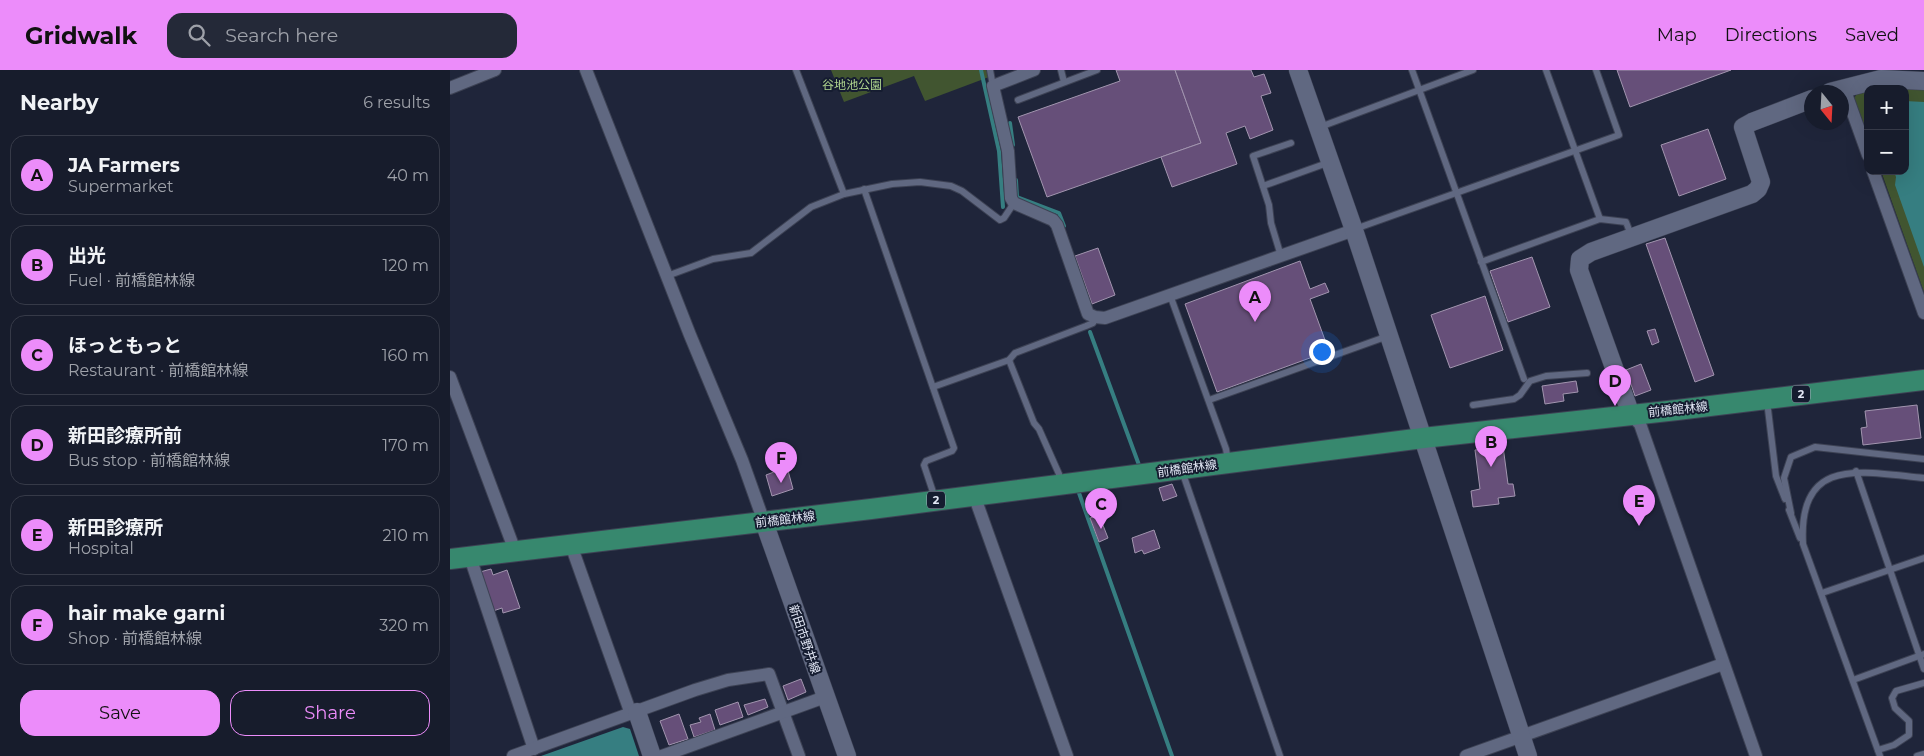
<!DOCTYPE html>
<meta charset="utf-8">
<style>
:root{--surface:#171c2c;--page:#242938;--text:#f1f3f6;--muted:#9ea1a9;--line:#363a48;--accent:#ec8cfa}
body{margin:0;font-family:Montserrat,"Noto Sans JP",sans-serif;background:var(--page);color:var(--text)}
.controls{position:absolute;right:15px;top:15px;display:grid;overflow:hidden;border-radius:10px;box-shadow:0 5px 20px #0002}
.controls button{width:45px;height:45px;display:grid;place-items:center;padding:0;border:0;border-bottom:1px solid var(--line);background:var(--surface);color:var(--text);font:25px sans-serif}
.compass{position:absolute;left:1354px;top:15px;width:45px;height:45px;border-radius:50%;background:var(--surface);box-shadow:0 5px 20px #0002;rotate:162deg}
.you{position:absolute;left:871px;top:281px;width:18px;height:18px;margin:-12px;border:4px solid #fff;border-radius:50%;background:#1a73e8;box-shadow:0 0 0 8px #1a73e833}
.badge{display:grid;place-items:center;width:32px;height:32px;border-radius:50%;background:var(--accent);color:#111;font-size:16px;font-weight:700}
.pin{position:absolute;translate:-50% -41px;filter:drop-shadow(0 1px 2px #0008)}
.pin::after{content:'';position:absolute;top:26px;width:18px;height:15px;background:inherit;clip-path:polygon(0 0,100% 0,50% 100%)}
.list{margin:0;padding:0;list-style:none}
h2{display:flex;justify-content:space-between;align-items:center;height:65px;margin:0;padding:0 20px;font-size:21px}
h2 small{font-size:16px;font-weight:400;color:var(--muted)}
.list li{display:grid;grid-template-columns:32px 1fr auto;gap:15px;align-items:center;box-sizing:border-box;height:80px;margin:0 10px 10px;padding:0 10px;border:1px solid var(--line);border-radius:15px}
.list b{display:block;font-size:19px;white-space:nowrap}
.list p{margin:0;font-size:16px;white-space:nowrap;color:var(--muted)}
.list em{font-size:16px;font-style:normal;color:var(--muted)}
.actions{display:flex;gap:10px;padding:15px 20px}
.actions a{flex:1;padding:11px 0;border:1px solid var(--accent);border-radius:15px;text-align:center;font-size:18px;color:var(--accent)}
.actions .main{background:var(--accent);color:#111}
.icon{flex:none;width:28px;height:28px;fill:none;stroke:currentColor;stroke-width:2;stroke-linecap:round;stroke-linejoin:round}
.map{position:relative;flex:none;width:1474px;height:686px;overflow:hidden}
header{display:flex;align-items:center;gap:30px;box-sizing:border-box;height:70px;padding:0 25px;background:var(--accent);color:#111}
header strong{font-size:24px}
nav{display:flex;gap:28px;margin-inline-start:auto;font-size:18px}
.search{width:350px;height:45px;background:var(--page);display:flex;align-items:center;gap:12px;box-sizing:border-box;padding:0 18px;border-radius:15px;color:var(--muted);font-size:19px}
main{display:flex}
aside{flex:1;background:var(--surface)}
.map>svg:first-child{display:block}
</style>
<header>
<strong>Gridwalk</strong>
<div class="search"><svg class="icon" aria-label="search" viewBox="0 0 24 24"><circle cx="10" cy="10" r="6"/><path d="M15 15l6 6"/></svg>Search here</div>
<nav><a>Map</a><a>Directions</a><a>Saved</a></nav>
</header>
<main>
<aside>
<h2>Nearby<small>6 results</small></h2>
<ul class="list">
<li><span class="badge">A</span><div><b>JA Farmers</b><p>Supermarket</p></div><em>40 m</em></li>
<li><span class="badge">B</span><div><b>出光</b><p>Fuel · 前橋館林線</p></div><em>120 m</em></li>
<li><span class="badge">C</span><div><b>ほっともっと</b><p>Restaurant · 前橋館林線</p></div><em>160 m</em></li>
<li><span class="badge">D</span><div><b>新田診療所前</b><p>Bus stop · 前橋館林線</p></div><em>170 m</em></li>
<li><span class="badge">E</span><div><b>新田診療所</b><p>Hospital</p></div><em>210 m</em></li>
<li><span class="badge">F</span><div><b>hair make garni</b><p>Shop · 前橋館林線</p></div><em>320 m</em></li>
</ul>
<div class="actions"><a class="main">Save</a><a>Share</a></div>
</aside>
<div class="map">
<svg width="1474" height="686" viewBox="0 0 1474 686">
<rect width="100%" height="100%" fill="#1f253a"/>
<g fill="#415530">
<path d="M 381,0 L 537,0 L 539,7 L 475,31 L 464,6 L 394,32 Z"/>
<path d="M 1428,17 L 1474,18 L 1474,222 L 1431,101 L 1455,101 L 1455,19 L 1419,19 Z"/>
<path d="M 1418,19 L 1418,66 L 1404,28 L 1409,21 Z"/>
</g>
<g fill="#367e81">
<path d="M 1455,31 L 1474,32 L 1474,197 L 1445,115 L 1446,107 L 1444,101 L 1455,101 Z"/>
<path d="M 173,657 L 180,659 L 189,686 L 91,686 Z"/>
</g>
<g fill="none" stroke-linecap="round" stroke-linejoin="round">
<g stroke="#367e81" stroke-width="4">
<path d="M 531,0 L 549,81 L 553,137"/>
<path d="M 560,53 L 563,75"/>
<path d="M 566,110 L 567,127 L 609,143 L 614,156"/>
<path d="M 640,262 L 689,395"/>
<path d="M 629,423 L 722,686"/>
</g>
</g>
<g fill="#664f79" stroke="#a295af">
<path d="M 666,0 L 725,0 L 751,73 L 597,127 L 568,47 L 670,11 Z"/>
<path d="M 725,0 L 801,0 L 804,7 L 814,4 L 821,23 L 811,26 L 823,60 L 800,69 L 795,56 L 776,63 L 787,94 L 722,117 L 711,87 L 751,73 Z"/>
<path d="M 1167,0 L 1281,0 L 1180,37 Z"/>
<path d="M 1258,59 L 1276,109 L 1229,126 L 1211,75 Z"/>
<path d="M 1215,168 L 1264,305 L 1245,312 L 1196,174 Z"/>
<path d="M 648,178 L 665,225 L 642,234 L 625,186 Z"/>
<path d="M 1082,187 L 1100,237 L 1058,252 L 1040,201 Z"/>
<path d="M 850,191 L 860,219 L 875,213 L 879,222 L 860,229 L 879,281 L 767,322 L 735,234 Z"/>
<path d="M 1035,226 L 1053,280 L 1000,298 L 981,245 Z"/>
<path d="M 1205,259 L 1209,272 L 1202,275 L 1197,261 Z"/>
<path d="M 1191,294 L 1201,320 L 1185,326 L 1176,300 Z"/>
<path d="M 1126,311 L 1128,322 L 1113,324 L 1114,331 L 1095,334 L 1092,316 Z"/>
<path d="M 1467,335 L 1471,368 L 1413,375 L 1411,358 L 1417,357 L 1415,341 Z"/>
<path d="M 1053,376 L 1058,414 L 1063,414 L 1065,426 L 1048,428 L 1049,434 L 1023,437 L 1021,421 L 1030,419 L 1025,380 Z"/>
<path d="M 337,397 L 343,419 L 322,426 L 316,405 Z"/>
<path d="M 722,414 L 727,426 L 713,431 L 709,418 Z"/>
<path d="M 649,445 L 658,468 L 649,472 L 640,448 Z"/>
<path d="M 704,460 L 710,478 L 694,484 L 692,480 L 685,483 L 682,468 Z"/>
<path d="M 41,499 L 43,505 L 57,500 L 70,538 L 53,543 L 52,538 L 43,541 L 30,502 Z"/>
<path d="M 351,609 L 356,622 L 338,630 L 333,616 Z"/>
<path d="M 315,629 L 318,637 L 298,645 L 294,635 Z"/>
<path d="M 288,632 L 293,647 L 270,655 L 265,640 Z"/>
<path d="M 229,644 L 238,669 L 219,675 L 210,651 Z"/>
<path d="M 260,644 L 265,660 L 244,667 L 240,655 L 251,652 L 249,648 Z"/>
</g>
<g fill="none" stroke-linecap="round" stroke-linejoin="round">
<defs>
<g id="lane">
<path d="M 346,0 L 394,124"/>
<path d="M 540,0 L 543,16"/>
<path d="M 611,0 L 614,12"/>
<path d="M 962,0 L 1074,309"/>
<path d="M 1096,0 L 1150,149"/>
<path d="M 568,30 L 647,0"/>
<path d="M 870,57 L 1023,0"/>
<path d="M 813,116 L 880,92"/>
<path d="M 414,119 L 504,378 L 502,381 L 476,391 L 474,395 L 483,422 L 483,430"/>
<path d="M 905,159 L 1169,65 L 1146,0"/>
<path d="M 831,186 L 821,153 L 819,135 L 803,86 L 841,73"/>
<path d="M 1031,192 L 1150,149 L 1176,152 L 1181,165"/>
<path d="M 217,206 L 263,189 L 301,183 L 361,137 L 394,124 L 442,114 L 470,112 L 501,116 L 512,121 L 550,150 L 554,148 L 564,133"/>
<path d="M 720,225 L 776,379 L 778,391"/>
<path d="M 559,290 L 584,353 L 589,359 L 609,404 L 609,413"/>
<path d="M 483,317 L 559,290 L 565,283 L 636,256 L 643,253 L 645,247"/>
<path d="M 759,330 L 938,266"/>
<path d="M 1317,331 L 1326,406 L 1335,429"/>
<path d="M 1023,335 L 1064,329 L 1070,325 L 1080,311 L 1096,306 L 1137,303"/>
<path d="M 732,401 L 830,686"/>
<path d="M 1406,401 L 1474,599"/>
<path d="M 1339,440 L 1350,468"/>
<path d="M 1341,443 L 1334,408 L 1341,387 L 1365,377 L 1474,389"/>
<path d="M 1372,523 L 1474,488"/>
<path d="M 1403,610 L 1474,584"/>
<path d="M 1428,680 L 1444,675 L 1459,665 L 1459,651 L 1445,638 L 1442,628 L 1446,621 L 1474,613"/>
<path d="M 1430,686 L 1353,474 C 1348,385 1412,402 1474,408"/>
<path d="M 1467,686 L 1474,684"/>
</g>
<g id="street">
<path d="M 136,0 L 240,265 L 292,390 L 314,452"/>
<path d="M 584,0 L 543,16 L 558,81 L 561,128 L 564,133 L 603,150 L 607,155 L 638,244 L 645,247 L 655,248 L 904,160"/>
<path d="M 0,18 L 45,0"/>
<path d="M 1394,18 L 1418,85"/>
<path d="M 1423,101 L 1474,243"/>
<path d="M 0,307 L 65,481"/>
<path d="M 1181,345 L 1190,354 L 1306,686"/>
<path d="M 524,425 L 617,686"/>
<path d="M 121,475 L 181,644"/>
<path d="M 20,487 L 84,679"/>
<path d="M 63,686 L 245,620 L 278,610 L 319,604 L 349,686"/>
<path d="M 212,686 L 375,627"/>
<path d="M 1016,686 L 1273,594"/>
</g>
<g id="secondary">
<path d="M 848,0 L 904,160 L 1078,686"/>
<path d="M 1380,22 L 1431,9 L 1474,11"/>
<path d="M 1181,345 L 1129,200 L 1130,189 L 1141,182 L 1302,124 L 1308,119 L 1311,112 L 1293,57 L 1302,52 L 1362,29"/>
<path d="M 314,452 L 397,686"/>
<path d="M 187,642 L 202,686"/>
</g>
<path id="primary" d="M 0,489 L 421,439 L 973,368 L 1227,340 L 1474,310"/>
</defs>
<use href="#lane" stroke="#3d4254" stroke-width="8"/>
<use href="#street" stroke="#3d4254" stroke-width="14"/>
<use href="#secondary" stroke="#3d4254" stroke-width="19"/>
<use href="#primary" stroke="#3d4254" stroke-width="22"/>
<use href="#lane" stroke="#606881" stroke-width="6"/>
<use href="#street" stroke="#606881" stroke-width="12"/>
<use href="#secondary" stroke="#606881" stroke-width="18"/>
<use href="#primary" stroke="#37886e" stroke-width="20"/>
</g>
<g text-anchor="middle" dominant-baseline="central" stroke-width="4" stroke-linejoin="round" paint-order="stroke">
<g fill="#151c30" stroke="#a4aaba" stroke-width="1">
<rect x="1342" y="315.5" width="18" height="17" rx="4"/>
<rect x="477" y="421.5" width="18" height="17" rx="4"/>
</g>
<g font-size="11" font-weight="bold" fill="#e2e7f5">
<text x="1351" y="324">2</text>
<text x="486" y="430">2</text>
</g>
<g font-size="12" fill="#afd48e" stroke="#151c30">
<text x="402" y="14">谷地池公園</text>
</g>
<g font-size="12" fill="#e2e7f5" stroke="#151c30">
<text transform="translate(1228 339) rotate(-6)">前橋館林線</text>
<text transform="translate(737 398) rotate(-8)">前橋館林線</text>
<text transform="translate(335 449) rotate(-7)">前橋館林線</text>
<text transform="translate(355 569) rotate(71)">新田市野井線</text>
</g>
</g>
</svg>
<div class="controls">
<button>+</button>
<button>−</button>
</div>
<svg class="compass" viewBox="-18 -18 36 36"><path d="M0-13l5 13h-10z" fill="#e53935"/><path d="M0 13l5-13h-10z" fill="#9ea1a9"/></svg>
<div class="you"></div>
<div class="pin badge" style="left:805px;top:252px">A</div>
<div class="pin badge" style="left:1041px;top:397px">B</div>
<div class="pin badge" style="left:651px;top:459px">C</div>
<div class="pin badge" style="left:1165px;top:336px">D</div>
<div class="pin badge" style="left:1189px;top:456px">E</div>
<div class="pin badge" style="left:331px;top:413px">F</div>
</div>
</main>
